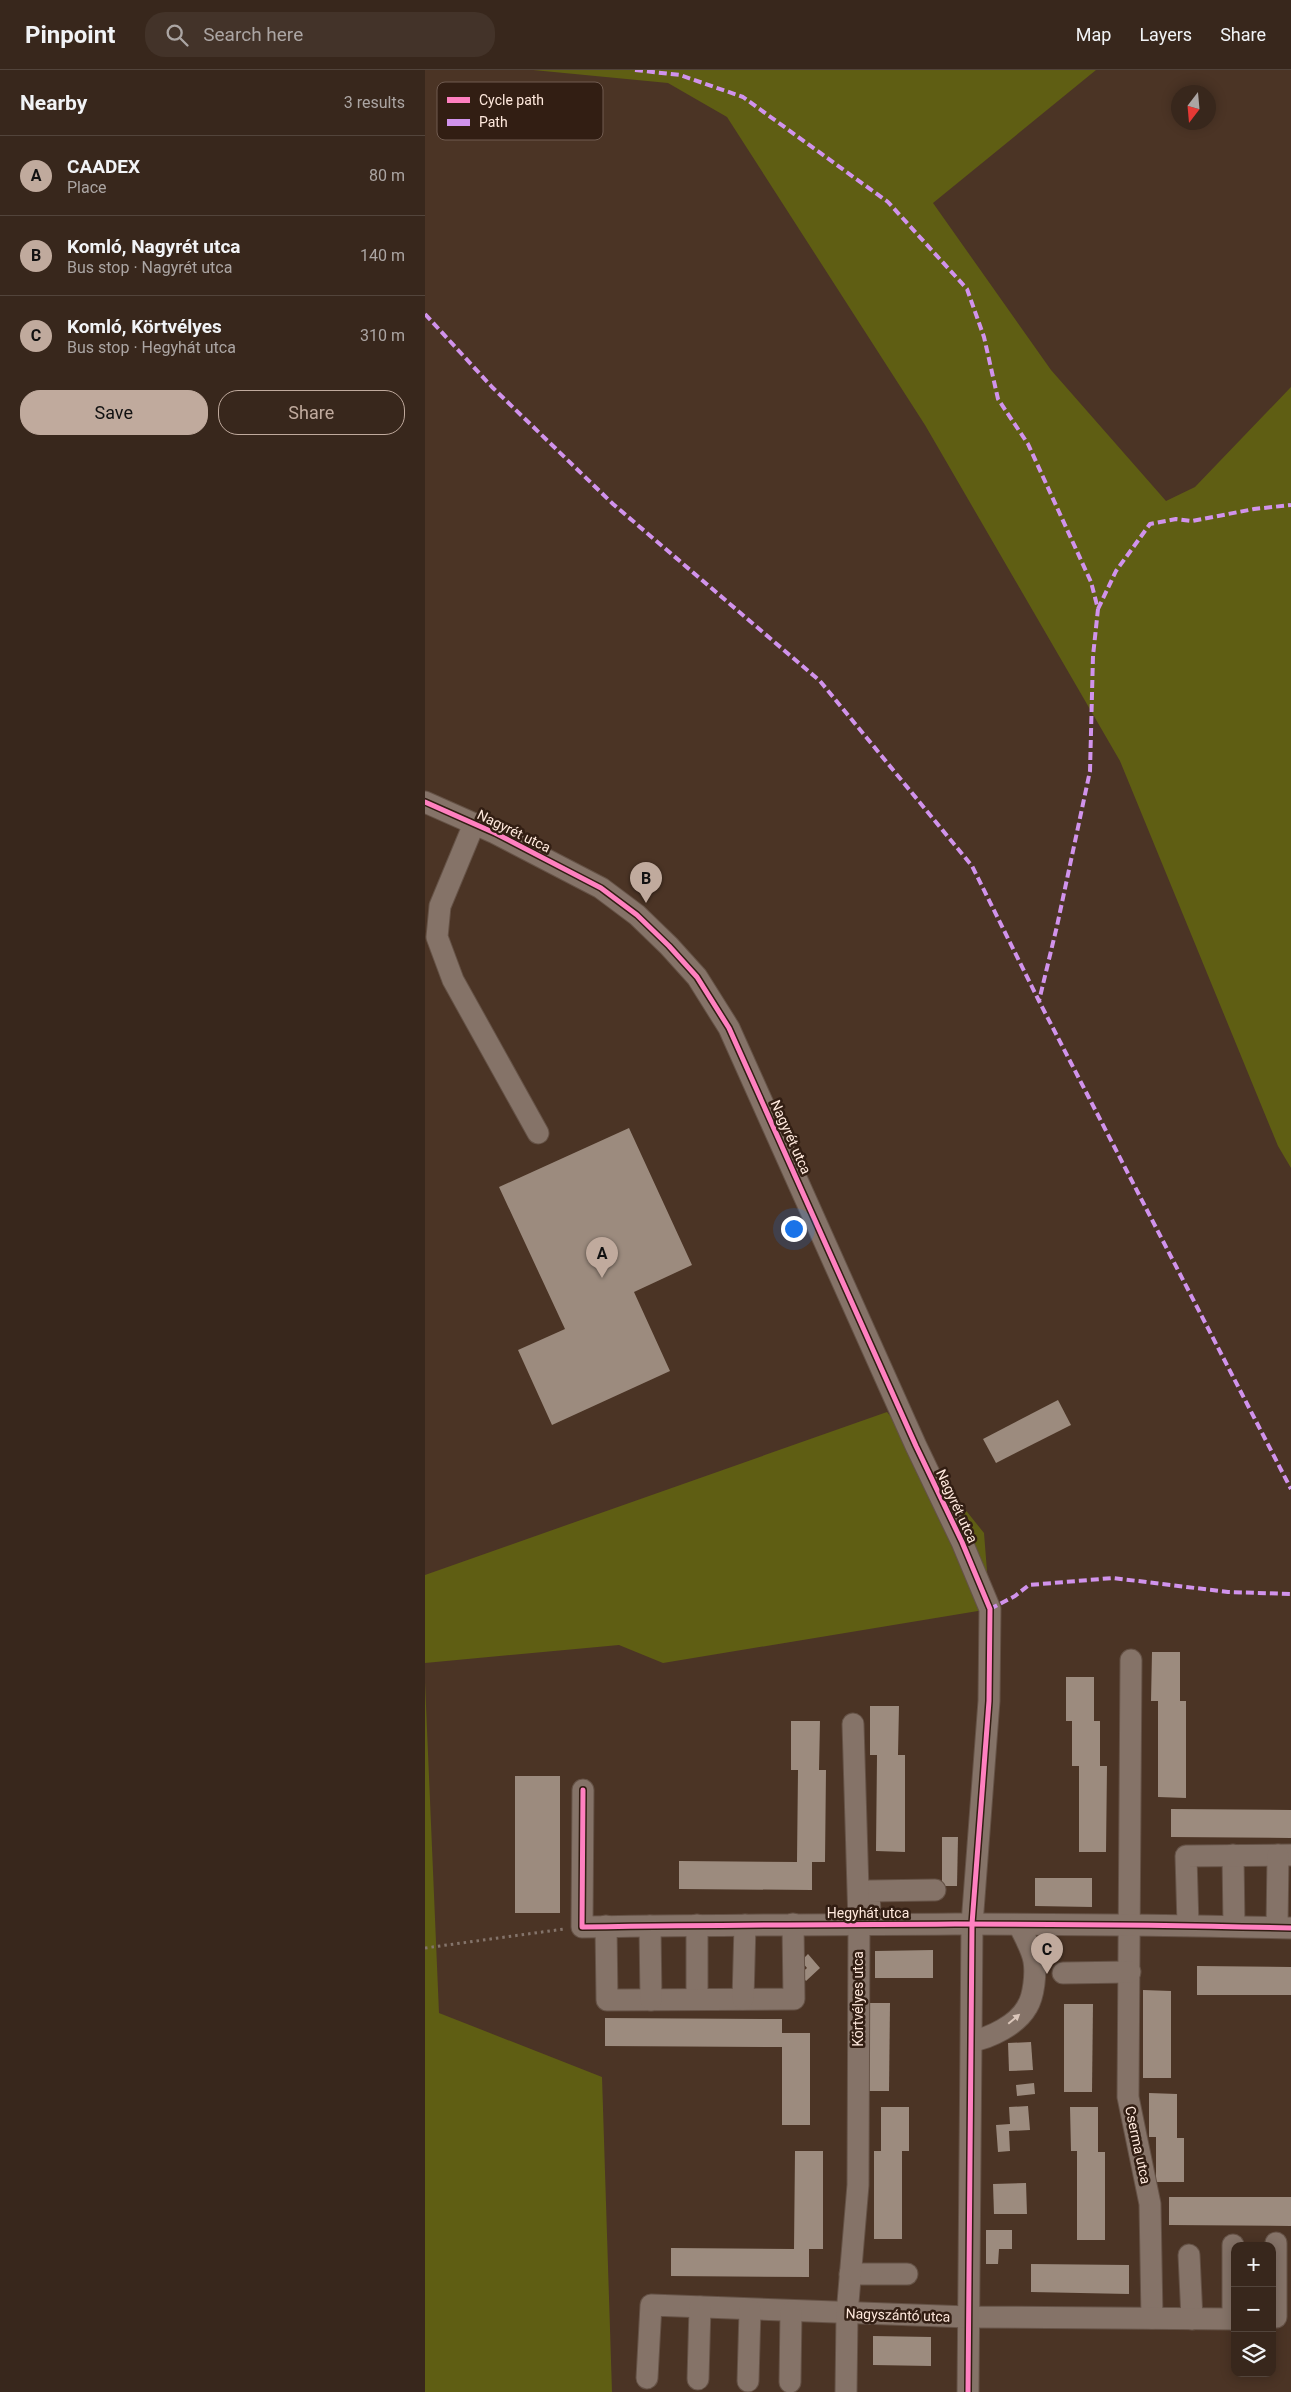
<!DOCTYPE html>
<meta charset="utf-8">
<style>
:root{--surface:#38271c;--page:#433329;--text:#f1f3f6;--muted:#aba5a3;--line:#52443b;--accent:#c0aa9d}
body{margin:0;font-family:Roboto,sans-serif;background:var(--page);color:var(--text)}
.controls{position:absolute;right:15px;bottom:15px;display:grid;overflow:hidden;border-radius:10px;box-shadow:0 2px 12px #0003}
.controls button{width:45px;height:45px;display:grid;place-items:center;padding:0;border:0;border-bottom:1px solid var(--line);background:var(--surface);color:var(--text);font:25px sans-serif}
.compass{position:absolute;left:746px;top:15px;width:45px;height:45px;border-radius:50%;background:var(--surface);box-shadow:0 2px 12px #0003;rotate:196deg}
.you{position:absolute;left:368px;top:1158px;width:18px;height:18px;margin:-12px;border:4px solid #fff;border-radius:50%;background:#1a73e8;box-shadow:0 0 0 8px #1a73e833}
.badge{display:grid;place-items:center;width:32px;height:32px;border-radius:50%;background:var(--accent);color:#111;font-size:16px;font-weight:700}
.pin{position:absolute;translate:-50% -41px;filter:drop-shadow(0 1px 2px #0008)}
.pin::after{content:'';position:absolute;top:26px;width:18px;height:15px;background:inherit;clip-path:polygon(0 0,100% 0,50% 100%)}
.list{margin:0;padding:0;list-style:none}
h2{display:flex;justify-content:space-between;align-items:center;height:65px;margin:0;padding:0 20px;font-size:21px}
h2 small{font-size:16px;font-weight:400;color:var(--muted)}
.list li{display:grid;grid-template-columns:32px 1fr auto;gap:15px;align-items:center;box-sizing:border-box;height:80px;padding:0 20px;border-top:1px solid var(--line)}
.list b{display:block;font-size:19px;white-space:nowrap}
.list p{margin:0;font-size:16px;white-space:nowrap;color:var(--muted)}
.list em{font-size:16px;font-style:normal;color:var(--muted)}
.actions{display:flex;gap:10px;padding:15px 20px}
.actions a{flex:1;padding:11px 0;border:1px solid var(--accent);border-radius:20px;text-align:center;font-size:18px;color:var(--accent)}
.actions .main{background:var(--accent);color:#111}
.icon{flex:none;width:28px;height:28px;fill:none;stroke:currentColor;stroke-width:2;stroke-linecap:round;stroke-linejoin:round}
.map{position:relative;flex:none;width:866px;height:2322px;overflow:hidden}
header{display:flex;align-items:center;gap:30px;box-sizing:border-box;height:70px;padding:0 25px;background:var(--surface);border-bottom:1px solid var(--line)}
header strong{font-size:24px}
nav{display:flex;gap:28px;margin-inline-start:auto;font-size:18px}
.search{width:350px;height:45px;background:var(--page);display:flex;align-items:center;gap:12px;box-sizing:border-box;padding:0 18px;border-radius:20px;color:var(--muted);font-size:19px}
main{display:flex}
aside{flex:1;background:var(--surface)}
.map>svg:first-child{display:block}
</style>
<header>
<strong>Pinpoint</strong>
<div class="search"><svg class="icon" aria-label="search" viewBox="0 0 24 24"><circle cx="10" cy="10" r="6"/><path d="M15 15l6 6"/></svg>Search here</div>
<nav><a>Map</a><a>Layers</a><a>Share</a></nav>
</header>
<main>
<aside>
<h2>Nearby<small>3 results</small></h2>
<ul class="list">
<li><span class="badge">A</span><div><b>CAADEX</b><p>Place</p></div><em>80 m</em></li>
<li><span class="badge">B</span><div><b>Komló, Nagyrét utca</b><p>Bus stop · Nagyrét utca</p></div><em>140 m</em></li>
<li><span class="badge">C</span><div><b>Komló, Körtvélyes</b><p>Bus stop · Hegyhát utca</p></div><em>310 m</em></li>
</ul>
<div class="actions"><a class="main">Save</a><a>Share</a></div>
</aside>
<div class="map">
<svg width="866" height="2322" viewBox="0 0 866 2322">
<rect width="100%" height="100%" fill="#4b3425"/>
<g fill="#5f5e13">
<path d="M 108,0 L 671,0 L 508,133 L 626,300 L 741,431 L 770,417 L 866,317 L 866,1098 L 853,1076 L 695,691 L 500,355 L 302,47 L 243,13 Z"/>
<path d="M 462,1342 L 559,1463 L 565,1539 L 238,1593 L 194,1575 L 0,1593 L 0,1505 Z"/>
<path d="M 0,1612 L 14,1943 L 177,2007 L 187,2322 L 0,2322 Z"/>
</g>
<g fill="#9c8b7e">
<path d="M 204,1058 L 267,1195 L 209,1222 L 245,1301 L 127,1355 L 93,1280 L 140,1259 L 74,1117 Z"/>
<path d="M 633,1330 L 646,1355 L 571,1393 L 558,1369 Z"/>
<path d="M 727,1582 L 755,1582 L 755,1631 L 761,1631 L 761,1728 L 733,1727 L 733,1631 L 726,1631 Z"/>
<path d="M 641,1607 L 669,1607 L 669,1651 L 675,1651 L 675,1696 L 682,1696 L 681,1782 L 654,1782 L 654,1696 L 647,1696 L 647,1651 L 641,1651 Z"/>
<path d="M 445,1636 L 474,1636 L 473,1685 L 480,1685 L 480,1782 L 451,1781 L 452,1685 L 445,1685 Z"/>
<path d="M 366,1651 L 395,1651 L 394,1700 L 401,1700 L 400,1792 L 387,1792 L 387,1820 L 254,1819 L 254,1791 L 372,1792 L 373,1700 L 366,1700 Z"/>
<rect x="90" y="1706" width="45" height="137"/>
<path d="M 746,1739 L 866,1740 L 866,1768 L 746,1767 Z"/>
<path d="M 517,1767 L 533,1767 L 532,1816 L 517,1816 Z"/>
<path d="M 610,1808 L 667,1808 L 667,1837 L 610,1836 Z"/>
<path d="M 508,1880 L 508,1908 L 450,1908 L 450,1881 Z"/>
<path d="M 383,1884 L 395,1898 L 381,1911 L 375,1904 L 382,1898 L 376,1891 Z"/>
<path d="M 772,1896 L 866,1897 L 866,1925 L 772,1925 Z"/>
<path d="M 718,1920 L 746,1921 L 746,2008 L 718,2008 Z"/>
<path d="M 436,1933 L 465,1933 L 464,2021 L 436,2021 Z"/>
<path d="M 639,1934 L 668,1934 L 667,2022 L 639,2022 Z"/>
<path d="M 180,1948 L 357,1949 L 357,1963 L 385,1963 L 385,2055 L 357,2055 L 357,1977 L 180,1976 Z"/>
<path d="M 606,1972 L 608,2000 L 584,2001 L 583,1973 Z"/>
<path d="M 609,2013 L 610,2024 L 592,2026 L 591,2015 Z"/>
<path d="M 724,2023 L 752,2024 L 752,2068 L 759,2068 L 759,2112 L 731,2112 L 731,2067 L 724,2067 Z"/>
<path d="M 603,2036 L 605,2060 L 584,2061 L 585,2081 L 573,2082 L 571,2055 L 585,2054 L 584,2037 Z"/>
<path d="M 456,2037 L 484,2037 L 484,2081 L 477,2081 L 477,2169 L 449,2169 L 449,2081 L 456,2081 Z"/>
<path d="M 645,2037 L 673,2037 L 673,2082 L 680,2082 L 680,2170 L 652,2170 L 652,2081 L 646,2081 Z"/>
<path d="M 370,2081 L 398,2081 L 398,2179 L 384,2179 L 384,2207 L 246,2206 L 246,2178 L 369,2179 Z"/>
<path d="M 601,2113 L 602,2144 L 569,2144 L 568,2114 Z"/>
<path d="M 744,2127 L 866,2127 L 866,2156 L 744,2155 Z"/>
<path d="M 561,2160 L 587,2160 L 587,2179 L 574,2179 L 573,2194 L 561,2194 Z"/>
<path d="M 606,2194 L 704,2195 L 704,2224 L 606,2222 Z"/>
<path d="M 448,2266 L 506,2267 L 506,2296 L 448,2295 Z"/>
</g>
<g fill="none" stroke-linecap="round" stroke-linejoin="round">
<defs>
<g id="minor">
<path d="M 0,732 L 70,763 L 176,818 L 212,845 L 244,876 L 272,907 L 304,958 L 491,1376 L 537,1472 L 565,1539 L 564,1631 L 547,1854 L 543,2322"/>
<path d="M 49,754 L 15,836 L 12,867 L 28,910 L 113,1063"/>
<path d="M 706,1590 L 703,2027 L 725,2134 L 727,2248"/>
<path d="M 158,1720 L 157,1857 C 393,1854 630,1852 866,1858"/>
<path d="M 808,1785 L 809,1856"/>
<path d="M 445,1845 L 444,1821 L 510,1820"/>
<path d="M 272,1855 L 272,1929"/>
<path d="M 763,1855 L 761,1786 L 866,1785"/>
<path d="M 181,1856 L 182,1930 L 369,1929 L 368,1854"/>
<path d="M 225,1856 L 226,1930"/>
<path d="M 852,1857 L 853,1785"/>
<path d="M 638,1903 L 705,1902"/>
<path d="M 318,1929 L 320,1855"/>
<path d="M 547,1971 C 565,1968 592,1955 602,1937 C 609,1926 611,1903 609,1891 C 607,1879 599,1866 594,1855"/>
<path d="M 851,2173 L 851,2247"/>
<path d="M 808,2175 L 808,2249"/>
<path d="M 764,2185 L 767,2249"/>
<path d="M 425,2204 L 482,2204"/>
<path d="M 222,2308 L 226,2235 L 543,2247 L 810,2249"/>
<path d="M 273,2309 L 275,2237"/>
<path d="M 323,2311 L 325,2240"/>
<path d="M 365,2312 L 366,2242"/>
<path d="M 421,2322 L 422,2244 L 433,2115 L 434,1853 L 428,1654"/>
</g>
</defs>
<use href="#minor" stroke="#655246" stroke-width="23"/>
<path stroke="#84746b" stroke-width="3" stroke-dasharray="2.5 4" stroke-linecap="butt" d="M 0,1878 L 139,1859"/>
<use href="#minor" stroke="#857368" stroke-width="21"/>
<g stroke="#d193ec" stroke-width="4" stroke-dasharray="8 4" stroke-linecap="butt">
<path d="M 210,0 L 255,5 L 318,27 L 463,132 L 542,219 L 559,267 L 573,329 L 603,374 L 666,512 L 673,539 L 668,586 L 665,701 L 632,856 L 614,931"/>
<path d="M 0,244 L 67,317 L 188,434 L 395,611 L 547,796 L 614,931 L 866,1419"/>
<path d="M 673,539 L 691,501 L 725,454 L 751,449 L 767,451 L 829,439 L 866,435"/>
<path d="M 565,1539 L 590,1526 L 604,1515 L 688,1508 L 803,1522 L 866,1524"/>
</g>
<defs>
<g id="cycleway">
<path d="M 0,732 L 70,763 L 176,818 L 212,845 L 244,876 L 272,907 L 304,958 L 491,1376 L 537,1472 L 565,1539 L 564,1631 L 547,1854 L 543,2322"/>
<path d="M 158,1720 L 157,1857 C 393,1854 630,1852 866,1858"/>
</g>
</defs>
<use href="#cycleway" stroke="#321e13" stroke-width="8"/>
<use href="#cycleway" stroke="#ff80c0" stroke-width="5"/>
</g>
<defs><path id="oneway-solid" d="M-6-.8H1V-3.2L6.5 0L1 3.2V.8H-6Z" transform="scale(1.25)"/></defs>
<use fill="#dac6ba" href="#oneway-solid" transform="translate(589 1949) rotate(-40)"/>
<g text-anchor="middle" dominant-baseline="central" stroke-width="5" stroke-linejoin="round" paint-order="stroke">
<g font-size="14" fill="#ffe9dd" stroke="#321e13">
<text transform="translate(89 761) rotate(26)">Nagyrét utca</text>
<text transform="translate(366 1067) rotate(66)">Nagyrét utca</text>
<text transform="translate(532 1436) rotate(65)">Nagyrét utca</text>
<text x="443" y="1843">Hegyhát utca</text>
<text transform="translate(433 1929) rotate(-90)">Körtvélyes utca</text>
<text transform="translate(713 2075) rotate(78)">Cserma utca</text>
<text transform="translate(473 2245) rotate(2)">Nagyszántó utca</text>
</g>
</g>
<rect x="12" y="12" width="166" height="58" rx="8" fill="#321e13" stroke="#705b50" stroke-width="1"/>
<rect x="22" y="27" width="23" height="6" fill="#ff80c0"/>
<rect x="22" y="49" width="23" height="7" fill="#d193ec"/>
<g font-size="14" fill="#ffe9dd">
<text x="54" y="35">Cycle path</text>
<text x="54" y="57">Path</text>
</g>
</svg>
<div class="controls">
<button>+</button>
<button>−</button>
<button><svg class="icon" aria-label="layers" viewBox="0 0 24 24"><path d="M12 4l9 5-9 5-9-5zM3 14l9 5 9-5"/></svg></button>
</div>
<svg class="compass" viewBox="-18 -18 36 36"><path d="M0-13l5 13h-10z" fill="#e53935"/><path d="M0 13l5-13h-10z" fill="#aba5a3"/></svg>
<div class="you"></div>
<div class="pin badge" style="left:177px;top:1208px">A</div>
<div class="pin badge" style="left:221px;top:833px">B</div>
<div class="pin badge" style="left:622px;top:1904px">C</div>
</div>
</main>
